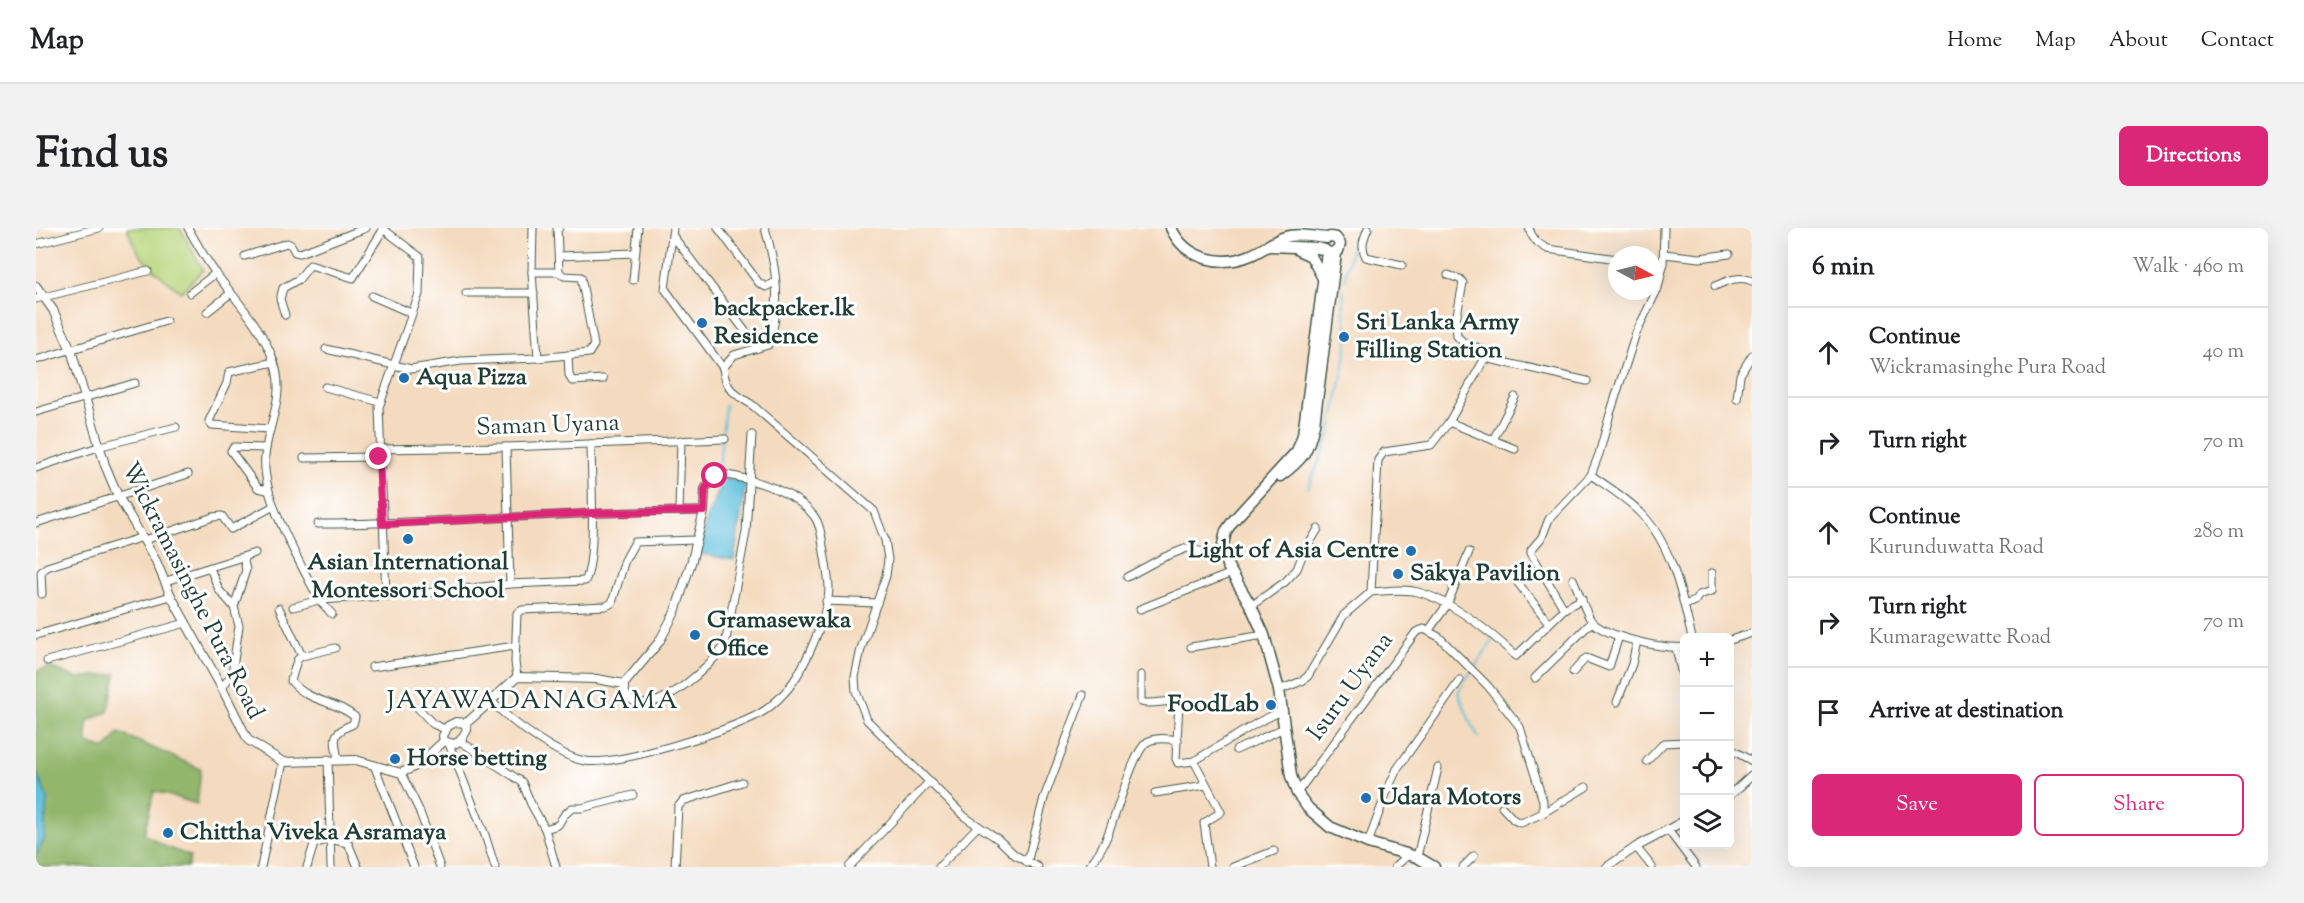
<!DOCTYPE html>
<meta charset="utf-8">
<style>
:root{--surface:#fff;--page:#f2f2f2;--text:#202124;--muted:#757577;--line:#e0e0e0;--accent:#db2777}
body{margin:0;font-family:"Sorts Mill Goudy",serif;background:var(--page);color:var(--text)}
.controls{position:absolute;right:18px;bottom:18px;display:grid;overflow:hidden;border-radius:9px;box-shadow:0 6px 24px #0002}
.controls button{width:54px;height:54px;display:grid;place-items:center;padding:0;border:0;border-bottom:2px solid var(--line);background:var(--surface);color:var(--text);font:30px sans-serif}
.compass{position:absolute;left:1572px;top:18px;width:54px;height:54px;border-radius:50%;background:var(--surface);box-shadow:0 6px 24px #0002;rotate:97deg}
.stop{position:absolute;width:18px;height:18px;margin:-14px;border:4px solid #db2777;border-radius:50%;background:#fff}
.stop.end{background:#db2777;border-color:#fff;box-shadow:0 2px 6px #0008}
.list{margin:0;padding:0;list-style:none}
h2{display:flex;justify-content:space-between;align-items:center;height:78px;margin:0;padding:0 24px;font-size:26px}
h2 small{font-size:20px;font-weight:400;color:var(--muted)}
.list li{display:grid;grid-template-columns:39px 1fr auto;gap:18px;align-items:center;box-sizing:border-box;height:90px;padding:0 24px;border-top:2px solid var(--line)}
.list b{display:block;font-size:22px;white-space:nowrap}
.list p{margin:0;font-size:20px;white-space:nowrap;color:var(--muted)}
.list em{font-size:20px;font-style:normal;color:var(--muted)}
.actions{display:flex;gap:12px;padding:18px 24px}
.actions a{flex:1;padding:14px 0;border:2px solid var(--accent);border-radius:9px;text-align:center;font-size:21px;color:var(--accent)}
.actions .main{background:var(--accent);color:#fff}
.icon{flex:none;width:33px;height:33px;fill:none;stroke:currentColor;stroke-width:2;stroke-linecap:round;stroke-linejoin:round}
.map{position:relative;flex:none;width:1716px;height:639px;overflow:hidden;border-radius:9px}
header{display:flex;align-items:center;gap:36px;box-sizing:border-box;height:84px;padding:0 30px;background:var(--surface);border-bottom:2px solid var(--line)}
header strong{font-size:28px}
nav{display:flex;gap:33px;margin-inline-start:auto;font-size:21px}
.intro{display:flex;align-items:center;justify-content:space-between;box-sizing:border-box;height:144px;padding:0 36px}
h1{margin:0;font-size:42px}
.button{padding:15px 27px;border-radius:9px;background:var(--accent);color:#fff;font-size:21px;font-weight:700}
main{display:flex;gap:36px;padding:0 36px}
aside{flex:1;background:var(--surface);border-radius:9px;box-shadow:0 6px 24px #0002}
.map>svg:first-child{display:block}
</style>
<header>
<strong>Map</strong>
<nav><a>Home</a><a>Map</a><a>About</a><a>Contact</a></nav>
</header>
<div class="intro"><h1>Find us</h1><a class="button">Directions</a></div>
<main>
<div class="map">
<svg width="1716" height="639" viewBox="0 0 1716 639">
<rect width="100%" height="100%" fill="#fff"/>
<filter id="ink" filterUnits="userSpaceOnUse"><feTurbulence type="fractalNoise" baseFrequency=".0167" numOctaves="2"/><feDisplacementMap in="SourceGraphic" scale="12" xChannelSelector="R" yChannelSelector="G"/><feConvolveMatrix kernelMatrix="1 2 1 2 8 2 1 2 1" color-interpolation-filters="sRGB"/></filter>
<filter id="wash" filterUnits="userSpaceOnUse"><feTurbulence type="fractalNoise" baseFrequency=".008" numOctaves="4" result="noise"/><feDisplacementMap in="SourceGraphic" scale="24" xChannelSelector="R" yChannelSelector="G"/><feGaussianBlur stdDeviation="1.35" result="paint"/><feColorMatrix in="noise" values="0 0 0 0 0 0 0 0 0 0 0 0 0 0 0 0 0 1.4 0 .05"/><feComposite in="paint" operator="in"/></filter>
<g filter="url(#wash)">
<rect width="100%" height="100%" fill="#f4dabe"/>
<path fill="#b7d57c" stroke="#6b8958" stroke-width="1.5" d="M 91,0 L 144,0 L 167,42 L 145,64 C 118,42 103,35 91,0 Z"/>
<path fill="#91b66c" stroke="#587a50" stroke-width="1.5" d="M 14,439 L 41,450 L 80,446 L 72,484 L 51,493 L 51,515 L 70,521 L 83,505 L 165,541 L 161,576 L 118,563 L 108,606 L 130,619 L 154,628 L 152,639 L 0,639 L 0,627 L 8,612 L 11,570 L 0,543 L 0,443 Z"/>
<g fill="#5cbddb" stroke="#3e7d88" stroke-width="1.5">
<path d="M 689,249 L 710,255 L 698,332 L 664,326 L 671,290 Z"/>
<path d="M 0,543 L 11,569 L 8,612 L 0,627 Z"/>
</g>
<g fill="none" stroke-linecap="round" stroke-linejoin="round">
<g stroke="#5cbddb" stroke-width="2">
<path d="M 1309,52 L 1316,14 L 1324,0"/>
<path d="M 683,239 L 689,177"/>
<path d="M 1272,260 L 1294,207 L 1307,143 L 1313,105 L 1308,85 L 1307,61"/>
<path d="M 1437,441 L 1457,412"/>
<path d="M 1434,445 L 1422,464 L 1435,496 L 1443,510"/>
</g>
</g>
</g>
<g filter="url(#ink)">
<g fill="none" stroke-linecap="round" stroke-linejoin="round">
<defs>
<g id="minor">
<path d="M 152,0 C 161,16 170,32 181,47 C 202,74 227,101 238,134 C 250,170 232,194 229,228 C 225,271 264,333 283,372 L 296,386"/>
<path d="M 346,0 L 384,29 L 383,66 L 343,179 L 350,368"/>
<path d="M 497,0 L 496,44 L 502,130"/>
<path d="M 637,0 L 629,61 L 687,140"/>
<path d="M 682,0 L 723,55 L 730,59 L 739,54"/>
<path d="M 729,0 C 740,38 747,79 732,117 L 698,127 L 687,140 C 689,160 698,166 715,176 L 838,283 L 849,312 L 852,331 L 850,348 L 825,421 L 819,449 L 820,463 L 831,492 L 929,589 L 962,611 L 979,627 L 1002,639"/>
<path d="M 1332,0 C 1328,10 1324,18 1330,29 L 1366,37"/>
<path d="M 1493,0 C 1496,11 1502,16 1512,21 L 1581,31"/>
<path d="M 637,8 L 722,120"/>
<path d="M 0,16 L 63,0"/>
<path d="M 1628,26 L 1664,30 L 1693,26"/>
<path d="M 209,28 L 251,15 L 255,17 L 259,24 L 264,25 L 330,0"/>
<path d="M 523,28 L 599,25"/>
<path d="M 1617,37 L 1627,38"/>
<path d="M 496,44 L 523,44"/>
<path d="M 597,52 L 602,0"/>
<path d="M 1679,58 C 1691,53 1703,47 1716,53"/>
<path d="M 154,65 L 180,45"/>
<path d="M 430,65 L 498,65"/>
<path d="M 336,68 L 375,85"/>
<path d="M 0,71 L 112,43"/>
<path d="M 171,84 L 195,65"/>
<path d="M 249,87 L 244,71 L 247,60 L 263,51 L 274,37 L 317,50 L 347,2"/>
<path d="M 290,121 L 375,141 L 425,133 L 502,130 L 553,125 L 558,117 L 545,49 L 528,48 L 523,44 L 521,0 L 523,0"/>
<path d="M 532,127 L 533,147 L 536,153 L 567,151"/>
<path d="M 1449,130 L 1551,153"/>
<path d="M 0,132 L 130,93"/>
<path d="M 289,159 L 344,174"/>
<path d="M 1701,171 L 1704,147 L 1716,127"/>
<path d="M 0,184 L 99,155"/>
<path d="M 1413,194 L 1479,221"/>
<path d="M 234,201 L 176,197 L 173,193 L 191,155 L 193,144 L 238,134"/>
<path d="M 1457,212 L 1479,169"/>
<path d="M 470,219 L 474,356"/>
<path d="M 230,220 L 198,219 L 195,223 L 222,260 L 231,262"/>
<path d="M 343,221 L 470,219 L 689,211"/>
<path d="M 268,230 L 343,229"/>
<path d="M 0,240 L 65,218 L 140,199"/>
<path d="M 1555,247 C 1572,259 1592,271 1606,286 C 1637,319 1646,368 1656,410"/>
<path d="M 643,283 L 645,212"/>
<path d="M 0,295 L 152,246"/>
<path d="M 282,296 C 411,296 539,282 668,283"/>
<path d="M 109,312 L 177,289 L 186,288 L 195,301 L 238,278"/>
<path d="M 174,340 L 183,362 L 198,379 L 203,398 L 196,446 L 186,460"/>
<path d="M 1475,346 L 1513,395"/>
<path d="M 1091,349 L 1126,330 L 1151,320 L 1188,329"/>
<path d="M 1537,351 C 1542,361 1550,388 1557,395 C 1575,410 1626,421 1648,419"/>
<path d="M 130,353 L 219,325"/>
<path d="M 1335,364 C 1351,363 1367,360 1382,364 C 1417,373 1454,404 1480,428 L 1528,381 L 1546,371"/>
<path d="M 6,366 L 5,344 L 11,339 L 107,309"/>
<path d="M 790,373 L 841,375"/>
<path d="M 1648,377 L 1659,373 L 1663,367 L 1676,363 L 1676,345"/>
<path d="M 1215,378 L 1249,354 L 1261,341 L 1266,328 L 1282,301"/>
<path d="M 198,379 L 210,342 L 207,329"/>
<path d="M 257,379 L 283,372 L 380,366 L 474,356 L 549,353 C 561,332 555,245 555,216"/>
<path d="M 243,380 L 266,428"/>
<path d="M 1104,381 L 1196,345"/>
<path d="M 1528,381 L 1495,325 L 1495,322 L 1506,309 L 1513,291 L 1555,247 L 1563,226 L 1574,186 L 1600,105 L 1622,60 L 1627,38 L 1628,0"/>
<path d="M 1393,402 L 1411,377 L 1433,324"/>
<path d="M 0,407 L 135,368"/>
<path d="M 1694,412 L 1716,405"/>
<path d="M 1155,419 L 1228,407"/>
<path d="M 299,420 L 266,428 L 261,432 L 255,453 C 273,475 299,472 319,489 L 317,496 C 295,505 298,510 302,531"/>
<path d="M 1640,420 L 1648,456 L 1648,482"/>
<path d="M 11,433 L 150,395"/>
<path d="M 336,439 L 479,418"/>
<path d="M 1537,444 L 1550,430 L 1573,439 L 1583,408"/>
<path d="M 1105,447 L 1105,474 C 1117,478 1132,470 1143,475 L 1140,531 L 1142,535 L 1158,533 L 1221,495 L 1245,483"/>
<path d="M 481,449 L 479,434 L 481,385 L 486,382 L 570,378 L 576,375 L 589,332 L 599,314 L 660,312"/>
<path d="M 1499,450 L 1556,394"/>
<path d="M 588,456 C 588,464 591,471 599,474 C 626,484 675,437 689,417 L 710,304 L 716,207"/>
<path d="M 1243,462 L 1266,453 L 1272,448 L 1308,387 L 1335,364 L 1342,232 L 1348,224 L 1395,217 L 1413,194 L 1449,130 L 1447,122 L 1427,114 L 1421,108 L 1420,92 L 1427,55 L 1424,51 L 1412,47"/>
<path d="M 455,472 C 471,492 524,529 549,533 C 581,538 693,503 723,486 C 732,481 743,471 750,463 C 768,443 793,385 793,359 C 792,345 789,331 787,318 C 786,309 784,296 778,288 C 757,262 716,251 685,246 L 675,252"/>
<path d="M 1581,474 L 1596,436 L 1601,413"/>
<path d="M 382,480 L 397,496 L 409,501"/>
<path d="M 424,513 L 486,554 L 495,576 L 509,601 L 520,639"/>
<path d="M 413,516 L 449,607 L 459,639"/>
<path d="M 1694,521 L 1716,533"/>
<path d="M 1200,522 L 1248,500"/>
<path d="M 292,531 L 295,639"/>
<path d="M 1158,533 L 1185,584 L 1168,595 L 1174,639"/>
<path d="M 1611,533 L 1628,515 L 1648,514"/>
<path d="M 338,537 L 378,639"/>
<path d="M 365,545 L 383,582 L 404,639"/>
<path d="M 1119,565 L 1170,557"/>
<path d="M 1261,565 L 1380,404 L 1388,401 L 1403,409 L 1452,458 L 1484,499 L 1507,573 L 1507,585 L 1485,595 L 1478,592 L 1466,579"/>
<path d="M 1507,585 L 1550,559"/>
<path d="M 509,601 L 522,597 L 528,587 L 536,580 L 546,580 L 597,567"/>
<path d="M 1632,602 L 1660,639"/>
<path d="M 1332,615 L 1351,563 L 1361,541 L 1424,452"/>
<path d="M 1600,619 L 1616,639"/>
<path d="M 1381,629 L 1402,540"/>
<path d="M 991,635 L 1008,570 L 1047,467"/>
<path d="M 225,639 L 247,534"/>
<path d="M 271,639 L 278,616 L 293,611 L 312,615 L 322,639"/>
<path d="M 639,639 L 642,579 L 647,573 L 706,554"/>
<path d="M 813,639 L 893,554"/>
<path d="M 903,639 L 942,598"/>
<path d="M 1053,639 C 1058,631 1064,624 1068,615 C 1079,595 1097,519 1113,513 C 1122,509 1133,511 1142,512"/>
<path d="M 1197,639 L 1238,623"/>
<path d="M 1359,639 L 1372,627"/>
<path d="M 1427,639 L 1438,628"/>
</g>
<g id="tertiary">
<path d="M 0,58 L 17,82 L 35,122 L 69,237 L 82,268 L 120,333 L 135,368 L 186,460 L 212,512 L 247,534 L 320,532 L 365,545 L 382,537 L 408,513 L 407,508 L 412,498 L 420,494 L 429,495 L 434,492 L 481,449 L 561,451 L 588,456 L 623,414 L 639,384 L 656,332 L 668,283 L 669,261 L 675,252"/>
<path d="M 408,513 L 418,516 L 424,513 L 431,502 L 429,495"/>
<path d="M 1694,567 L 1716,547"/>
<path d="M 1571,639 L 1600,619 L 1648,593"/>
</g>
<g id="primary">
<path d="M 1135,0 C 1149,31 1185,40 1215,27 C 1227,22 1237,13 1249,9 C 1262,5 1278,9 1291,10"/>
<path d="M 1234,18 L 1282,20 L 1289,22"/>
<path d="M 1262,22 L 1275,28 L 1288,52"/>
<path d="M 1291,24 L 1267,207 L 1261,223 L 1197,293 L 1190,303 L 1186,322 L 1191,337 L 1215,378 L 1228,407 L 1243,462 L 1255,548 L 1261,565 L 1272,580 L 1294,599 L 1332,615 L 1381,629 L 1398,639"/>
<path d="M 1294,25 L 1302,23 L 1304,16 L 1300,10 L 1294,9"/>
<path d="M 1244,248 C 1267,231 1272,224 1278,196 L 1300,25"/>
</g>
</defs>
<use href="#minor" stroke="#3f5549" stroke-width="9"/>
<use href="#tertiary" stroke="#3f5549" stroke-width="10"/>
<use href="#primary" stroke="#3f5549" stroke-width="13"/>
<use href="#minor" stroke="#fff" stroke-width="7"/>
<use href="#tertiary" stroke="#fff" stroke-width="8"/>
<use href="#primary" stroke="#fff" stroke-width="10"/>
</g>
</g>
<g fill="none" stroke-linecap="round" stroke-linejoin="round" filter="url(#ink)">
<path stroke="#db2777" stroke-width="8" d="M 343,229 L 346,296 L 555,285 L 668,283 L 669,261 L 679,248"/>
</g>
<g fill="#1f6fb2" stroke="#fff" stroke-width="2">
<circle cx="666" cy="95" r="6"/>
<circle cx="1308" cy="109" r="6"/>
<circle cx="368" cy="150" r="6"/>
<circle cx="372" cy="311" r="6"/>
<circle cx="1375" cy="323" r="6"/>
<circle cx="1362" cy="346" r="6"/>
<circle cx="659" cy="407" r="6"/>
<circle cx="1235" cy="477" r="6"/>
<circle cx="359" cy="531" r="6"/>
<circle cx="1330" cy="570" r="6"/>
<circle cx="132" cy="605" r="6"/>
</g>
<g text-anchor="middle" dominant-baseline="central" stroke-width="6" stroke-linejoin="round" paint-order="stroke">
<g font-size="24" font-weight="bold" fill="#1f3d34" stroke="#fff" text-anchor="start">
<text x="678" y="81">backpacker.lk<tspan x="678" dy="28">Residence</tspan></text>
<text x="1320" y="95">Sri Lanka Army<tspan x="1320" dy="28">Filling Station</tspan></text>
<text x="380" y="150">Aqua Pizza</text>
<text x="1363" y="323" text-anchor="end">Light of Asia Centre</text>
<text x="372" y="335" text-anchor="middle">Asian International<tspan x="372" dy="28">Montessori School</tspan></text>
<text x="1374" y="346">Sākya Pavilion</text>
<text x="671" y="393">Gramasewaka<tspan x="671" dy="28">Office</tspan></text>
<text x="1223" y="477" text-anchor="end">FoodLab</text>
<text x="371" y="531">Horse betting</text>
<text x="1342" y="570">Udara Motors</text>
<text x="144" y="605">Chittha Viveka Asramaya</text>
</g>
<g font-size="24" fill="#1f3d34" stroke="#fff">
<text transform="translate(512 198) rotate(-2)">Saman Uyana</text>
<text transform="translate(156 363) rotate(63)">Wickramasinghe Pura Road</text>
<text transform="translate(1315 459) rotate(-54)">Isuru Uyana</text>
</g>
<g font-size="26" letter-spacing="1.5" fill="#1f3d34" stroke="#fff">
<text x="497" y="473">JAYAWADANAGAMA</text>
</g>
</g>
</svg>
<div class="controls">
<button>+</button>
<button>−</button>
<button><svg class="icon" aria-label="locate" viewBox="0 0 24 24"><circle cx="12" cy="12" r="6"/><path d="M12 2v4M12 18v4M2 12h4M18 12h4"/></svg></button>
<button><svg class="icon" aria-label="layers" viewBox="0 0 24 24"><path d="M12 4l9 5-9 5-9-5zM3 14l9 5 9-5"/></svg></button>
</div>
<svg class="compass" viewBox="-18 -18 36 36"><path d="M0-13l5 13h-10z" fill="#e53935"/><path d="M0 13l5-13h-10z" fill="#757577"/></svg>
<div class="stop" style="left:679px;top:248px"></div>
<div class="stop end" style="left:343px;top:229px"></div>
</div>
<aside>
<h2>6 min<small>Walk · 460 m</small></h2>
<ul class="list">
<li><svg class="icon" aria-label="ahead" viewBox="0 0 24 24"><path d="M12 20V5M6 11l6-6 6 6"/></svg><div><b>Continue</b><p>Wickramasinghe Pura Road</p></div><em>40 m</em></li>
<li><svg class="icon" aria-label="right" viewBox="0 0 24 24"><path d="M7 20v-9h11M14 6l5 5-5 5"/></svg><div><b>Turn right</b></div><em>70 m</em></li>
<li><svg class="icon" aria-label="ahead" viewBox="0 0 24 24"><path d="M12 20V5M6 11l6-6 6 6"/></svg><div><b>Continue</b><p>Kurunduwatta Road</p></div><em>280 m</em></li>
<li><svg class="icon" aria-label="right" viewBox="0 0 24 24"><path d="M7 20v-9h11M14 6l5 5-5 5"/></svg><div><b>Turn right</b><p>Kumaragewatte Road</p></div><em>70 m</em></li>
<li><svg class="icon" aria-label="arrive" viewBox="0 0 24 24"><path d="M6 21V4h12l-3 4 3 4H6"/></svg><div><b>Arrive at destination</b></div></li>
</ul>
<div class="actions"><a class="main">Save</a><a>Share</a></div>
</aside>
</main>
